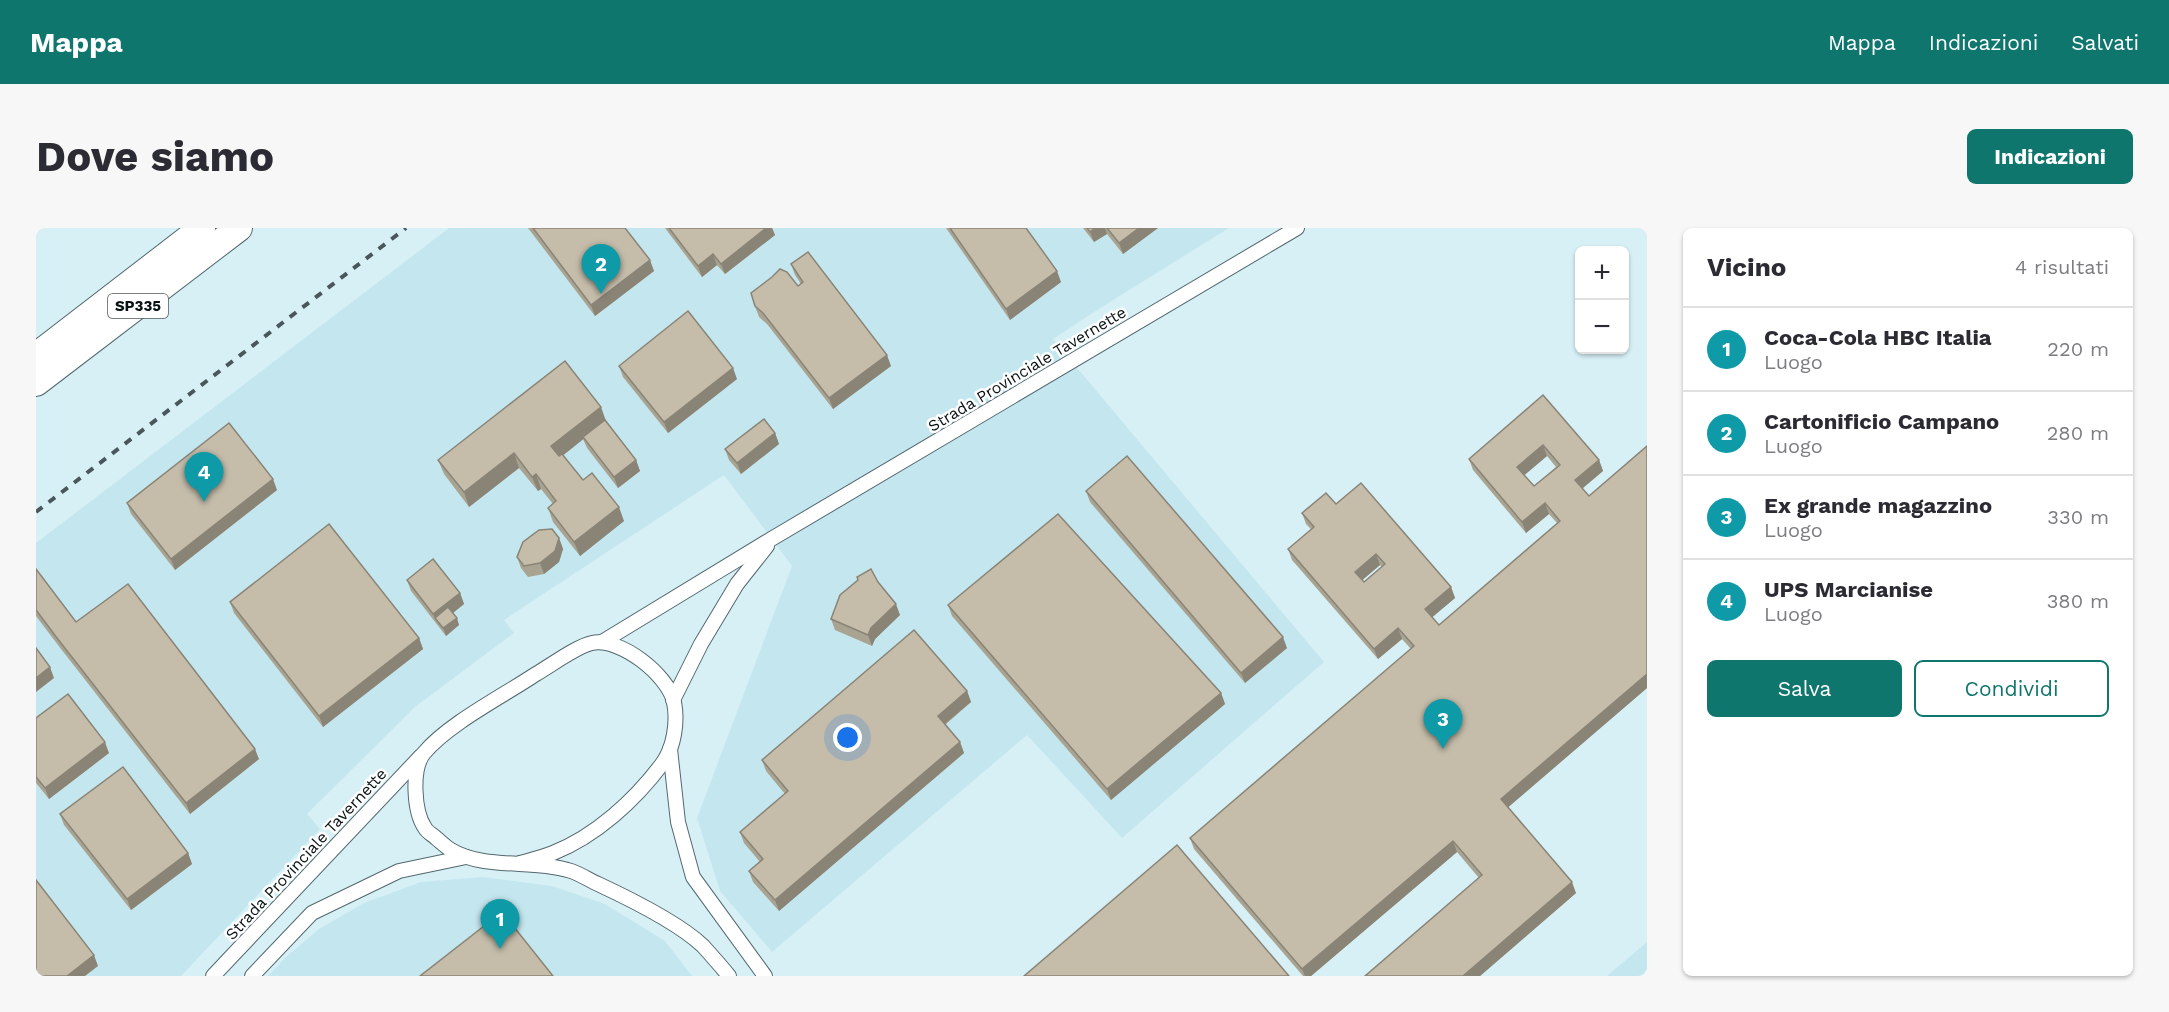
<!DOCTYPE html>
<html lang="it">
<meta charset="utf-8">
<style>
:root{--surface:#fff;--page:#f7f7f7;--text:#2b2b33;--muted:#7c7c81;--line:#e1e1e2;--accent:#0f766e}
body{margin:0;font-family:"Work Sans",sans-serif;background:var(--page);color:var(--text)}
.controls{position:absolute;right:18px;top:18px;display:grid;overflow:hidden;border-radius:9px;box-shadow:0 2px 4px #0004}
.controls button{width:54px;height:54px;display:grid;place-items:center;padding:0;border:0;border-bottom:2px solid var(--line);background:var(--surface);color:var(--text);font:30px sans-serif}
.you{position:absolute;left:812px;top:510px;width:21px;height:21px;margin:-15px;border:4px solid #fff;border-radius:50%;background:#1a73e8;box-shadow:0 0 0 9px #1a73e833}
.badge{display:grid;place-items:center;width:39px;height:39px;border-radius:50%;background:var(--accent);color:#fff;font-size:20px;font-weight:700}
.pin{position:absolute;translate:-50% -50px;filter:drop-shadow(0 2px 3px #0008)}
.pin::after{content:'';position:absolute;top:32px;width:21px;height:18px;background:inherit;clip-path:polygon(0 0,100% 0,50% 100%)}
.list{margin:0;padding:0;list-style:none}
h2{display:flex;justify-content:space-between;align-items:center;height:78px;margin:0;padding:0 24px;font-size:26px}
h2 small{font-size:20px;font-weight:400;color:var(--muted)}
.list li{display:grid;grid-template-columns:39px 1fr auto;gap:18px;align-items:center;box-sizing:border-box;height:84px;padding:0 24px;border-top:2px solid var(--line)}
.list b{display:block;font-size:22px;white-space:nowrap}
.list p{margin:0;font-size:20px;white-space:nowrap;color:var(--muted)}
.list em{font-size:20px;font-style:normal;color:var(--muted)}
.actions{display:flex;gap:12px;padding:18px 24px}
.actions a{flex:1;padding:14px 0;border:2px solid var(--accent);border-radius:9px;text-align:center;font-size:21px;color:var(--accent)}
.actions .main{background:var(--accent);color:#fff}
.map{position:relative;flex:none;width:1611px;height:748px;overflow:hidden;border-radius:9px}
header{display:flex;align-items:center;gap:36px;box-sizing:border-box;height:84px;padding:0 30px;background:var(--accent);color:#fff}
header strong{font-size:28px}
nav{display:flex;gap:33px;margin-inline-start:auto;font-size:21px}
.intro{display:flex;align-items:center;justify-content:space-between;box-sizing:border-box;height:144px;padding:0 36px}
h1{margin:0;font-size:42px}
.button{padding:15px 27px;border-radius:9px;background:var(--accent);color:#fff;font-size:21px;font-weight:700}
main{display:flex;gap:36px;padding:0 36px}
aside{flex:1;background:var(--surface);border-radius:9px;box-shadow:0 2px 4px #0004}
.map>svg:first-child{display:block}
</style>
<header>
<strong>Mappa</strong>
<nav><a>Mappa</a><a>Indicazioni</a><a>Salvati</a></nav>
</header>
<div class="intro"><h1>Dove siamo</h1><a class="button">Indicazioni</a></div>
<main>
<div class="map">
<svg width="1611" height="748" viewBox="0 0 1611 748">
<rect width="100%" height="100%" fill="#d7f0f6"/>
<g fill="#c4e7ef">
<path d="M 413,0 L 1193,0 L 1066,79 L 1017,111 L 1288,434 L 1086,610 L 991,507 L 736,724 L 684,663 L 661,590 L 756,338 L 688,247 L 468,392 L 478,405 L 379,479 L 271,586 L 284,601 L 145,748 L 0,748 L 0,315 Z"/>
<path d="M 447,649 L 516,658 L 569,676 L 629,713 L 656,748 L 232,748 L 250,729 L 283,701 L 328,675 L 385,654 Z"/>
<path d="M 1611,714 L 1611,748 L 1571,748 Z"/>
</g>
<g fill="none" stroke-linecap="round" stroke-linejoin="round">
<defs>
<g id="street">
<path d="M 566,414 L 737,310 L 1261,0"/>
<path d="M 637,472 L 665,416 L 701,356 L 731,318"/>
<path d="M 634,521 L 642,594 L 657,649 L 729,748"/>
<path d="M 484,635 C 495,632 507,629 517,625 C 560,608 599,572 626,536 C 638,520 642,494 638,474 C 632,447 584,409 556,415 C 541,418 514,438 500,446 C 467,468 412,496 388,525 C 375,541 378,584 389,600 C 391,604 397,607 400,610 C 405,614 410,619 415,622 C 448,642 499,631 535,643 C 544,646 553,652 562,656 C 592,670 644,696 667,718 C 676,728 685,738 693,748"/>
<path d="M 177,748 L 385,528"/>
<path d="M 216,748 L 276,685 L 363,643 L 430,629"/>
</g>
<g id="highway">
<path d="M 0,128 L 166,0"/>
<path d="M 0,155 L 203,0"/>
</g>
</defs>
<use href="#street" stroke="#52686e" stroke-width="16"/>
<use href="#highway" stroke="#52686e" stroke-width="28"/>
<use href="#street" stroke="#fff" stroke-width="14"/>
<use href="#highway" stroke="#fff" stroke-width="26"/>
<path stroke="#49575b" stroke-width="4" stroke-dasharray="8 8" stroke-linecap="butt" d="M 0,284 L 370,0"/>
</g>
<g fill="#a9a392" fill-rule="evenodd">
<path d="M 492,0 L 589,0 L 618,43 L 559,88 Z"/>
<path d="M 629,0 L 736,0 L 739,7 L 689,46 L 681,37 L 666,49 Z"/>
<path d="M 910,0 L 990,0 L 1025,54 L 974,92 Z"/>
<path d="M 1047,0 L 1122,0 L 1087,26 L 1071,6 L 1058,14 Z"/>
<path d="M 755,36 L 855,138 L 797,181 L 731,96 L 723,89 L 719,78 L 765,56 L 759,47 Z"/>
<path d="M 583,138 L 701,151 L 632,205 L 587,149 Z"/>
<path d="M 1507,167 L 1563,232 L 1567,243 L 1546,261 L 1553,268 L 1611,218 L 1611,460 L 1472,579 L 1540,665 L 1444,748 L 1329,748 L 1443,650 L 1421,624 L 1275,748 L 1267,748 L 1158,621 L 1154,610 L 1375,421 L 1366,411 L 1342,431 L 1256,332 L 1252,321 L 1275,301 L 1270,296 L 1266,285 L 1300,276 L 1415,359 L 1419,370 L 1396,389 L 1403,397 L 1521,295 L 1513,286 L 1490,305 L 1437,242 L 1433,231 ZM 1511,228 L 1520,239 L 1498,258 L 1488,247 ZM 1344,337 L 1346,339 L 1328,354 L 1326,352 Z"/>
<path d="M 570,193 L 600,232 L 604,243 L 582,260 L 551,220 L 547,211 L 527,227 L 547,252 L 588,293 L 544,328 L 517,294 L 512,280 L 517,276 L 505,261 L 502,263 L 483,240 L 433,279 L 408,246 L 402,232 Z"/>
<path d="M 739,205 L 743,216 L 705,246 L 693,232 L 689,221 Z"/>
<path d="M 241,262 L 139,342 L 95,286 L 91,275 Z"/>
<path d="M 1050,263 L 1251,420 L 1209,455 L 1054,274 Z"/>
<path d="M 523,310 L 527,321 L 523,334 L 508,346 L 492,349 L 485,340 L 481,329 Z"/>
<path d="M 0,341 L 40,394 L 223,531 L 154,586 L 25,421 L 0,388 Z"/>
<path d="M 371,352 L 424,365 L 428,376 L 417,385 L 423,397 L 410,408 L 375,363 Z"/>
<path d="M 842,354 L 864,387 L 839,411 L 836,418 L 799,402 L 795,391 Z"/>
<path d="M 194,374 L 383,410 L 387,421 L 287,499 L 198,385 Z"/>
<path d="M 912,377 L 1185,465 L 1189,476 L 1075,572 L 916,388 Z"/>
<path d="M 931,463 L 935,474 L 909,497 L 924,514 L 928,525 L 743,683 L 717,654 L 713,643 L 724,634 L 708,615 L 704,604 L 749,566 L 730,543 L 726,532 Z"/>
<path d="M 0,490 L 73,525 L 13,571 L 0,555 Z"/>
<path d="M 24,586 L 152,625 L 156,636 L 95,682 L 28,597 Z"/>
</g>
<g fill="#8a8477">
<path d="M 730,0 L 736,0 L 739,7 L 689,46 L 685,36 Z"/>
<path d="M 1059,0 L 1069,0 L 1071,6 L 1058,14 L 1054,4 Z"/>
<path d="M 1103,0 L 1122,0 L 1087,26 L 1083,15 Z"/>
<path d="M 677,26 L 681,37 L 666,49 L 662,38 Z"/>
<path d="M 614,32 L 618,43 L 559,88 L 555,77 Z"/>
<path d="M 1021,43 L 1025,54 L 974,92 L 970,81 Z"/>
<path d="M 851,127 L 855,138 L 797,181 L 793,170 Z"/>
<path d="M 697,140 L 701,151 L 632,205 L 628,194 Z"/>
<path d="M 565,179 L 570,193 L 520,233 L 515,218 Z"/>
<path d="M 739,205 L 743,216 L 705,246 L 701,235 Z"/>
<path d="M 1507,217 L 1511,228 L 1485,250 L 1481,239 Z"/>
<path d="M 478,225 L 483,240 L 433,279 L 428,264 Z"/>
<path d="M 600,232 L 604,243 L 582,260 L 578,249 Z"/>
<path d="M 1563,232 L 1567,243 L 1543,263 L 1539,252 Z"/>
<path d="M 500,246 L 505,261 L 502,263 L 496,249 Z"/>
<path d="M 237,251 L 241,262 L 139,342 L 135,331 Z"/>
<path d="M 1509,275 L 1513,286 L 1490,305 L 1486,294 Z"/>
<path d="M 583,279 L 588,293 L 544,328 L 538,314 Z"/>
<path d="M 523,310 L 527,321 L 523,334 L 508,346 L 504,335 Z"/>
<path d="M 1340,326 L 1344,337 L 1323,355 L 1319,344 Z"/>
<path d="M 1415,359 L 1419,370 L 1393,392 L 1389,381 Z"/>
<path d="M 424,365 L 428,376 L 403,396 L 399,390 L 397,386 Z"/>
<path d="M 860,376 L 864,387 L 839,411 L 836,418 L 832,407 L 835,400 Z"/>
<path d="M 421,390 L 423,397 L 410,408 L 407,400 Z"/>
<path d="M 1362,400 L 1366,411 L 1342,431 L 1338,421 Z"/>
<path d="M 1247,409 L 1251,420 L 1209,455 L 1205,445 Z"/>
<path d="M 383,410 L 387,421 L 287,499 L 283,488 Z"/>
<path d="M 14,439 L 18,450 L 0,464 L 0,450 Z"/>
<path d="M 1611,446 L 1611,460 L 1469,582 L 1465,571 Z"/>
<path d="M 931,463 L 935,474 L 905,499 L 902,488 Z"/>
<path d="M 1185,465 L 1189,476 L 1075,572 L 1071,561 Z"/>
<path d="M 69,514 L 73,525 L 13,571 L 9,560 Z"/>
<path d="M 924,514 L 928,525 L 743,683 L 739,672 Z"/>
<path d="M 219,521 L 223,531 L 154,586 L 150,575 Z"/>
<path d="M 1417,613 L 1421,624 L 1275,748 L 1269,748 L 1266,741 Z"/>
<path d="M 152,625 L 156,636 L 95,682 L 91,671 Z"/>
<path d="M 1536,654 L 1540,665 L 1444,748 L 1427,748 Z"/>
<path d="M 58,727 L 62,738 L 49,748 L 31,748 Z"/>
</g>
<g fill="#c5bdaa" stroke="#8a8477" stroke-width="1.5" fill-rule="evenodd">
<path d="M 497,0 L 589,0 L 614,32 L 555,77 Z"/>
<path d="M 633,0 L 730,0 L 685,36 L 677,26 L 662,38 Z"/>
<path d="M 914,0 L 990,0 L 1021,43 L 970,81 Z"/>
<path d="M 1051,0 L 1059,0 L 1054,4 Z"/>
<path d="M 1071,0 L 1103,0 L 1083,15 Z"/>
<path d="M 772,24 L 851,127 L 793,170 L 727,85 L 719,78 L 715,65 L 736,49 L 744,41 L 751,44 L 762,58 L 767,54 L 755,36 Z"/>
<path d="M 652,83 L 697,140 L 628,194 L 583,138 Z"/>
<path d="M 529,133 L 565,179 L 515,218 L 523,228 L 526,226 L 547,252 L 556,245 L 583,279 L 538,314 L 512,280 L 520,273 L 500,246 L 496,249 L 478,225 L 428,264 L 402,232 Z"/>
<path d="M 1507,167 L 1563,232 L 1539,252 L 1553,268 L 1611,218 L 1611,446 L 1465,571 L 1536,654 L 1427,748 L 1329,748 L 1446,647 L 1417,613 L 1266,741 L 1154,610 L 1378,418 L 1362,400 L 1338,421 L 1252,321 L 1278,299 L 1266,285 L 1290,265 L 1300,276 L 1325,255 L 1415,359 L 1389,381 L 1403,397 L 1524,293 L 1509,275 L 1486,294 L 1433,231 ZM 1507,217 L 1524,237 L 1498,258 L 1481,239 ZM 1340,326 L 1349,336 L 1328,354 L 1319,344 Z"/>
<path d="M 728,191 L 739,205 L 701,235 L 689,221 Z"/>
<path d="M 569,192 L 600,232 L 578,249 L 547,209 Z"/>
<path d="M 193,195 L 237,251 L 135,331 L 91,275 Z"/>
<path d="M 1091,228 L 1247,409 L 1205,445 L 1050,263 Z"/>
<path d="M 1022,286 L 1185,465 L 1071,561 L 912,377 Z"/>
<path d="M 293,296 L 383,410 L 283,488 L 194,374 Z"/>
<path d="M 516,301 L 523,310 L 519,323 L 504,335 L 488,338 L 481,329 L 487,314 L 503,302 Z"/>
<path d="M 397,331 L 424,365 L 397,386 L 371,352 Z"/>
<path d="M 0,341 L 40,394 L 92,356 L 219,521 L 150,575 L 21,410 L 0,382 Z"/>
<path d="M 835,341 L 842,354 L 860,376 L 835,400 L 832,407 L 795,391 L 804,367 L 822,352 L 821,349 Z"/>
<path d="M 412,379 L 421,390 L 407,400 L 399,390 Z"/>
<path d="M 878,402 L 931,463 L 902,488 L 924,514 L 739,672 L 713,643 L 727,631 L 704,604 L 752,563 L 726,532 Z"/>
<path d="M 0,420 L 14,439 L 0,450 Z"/>
<path d="M 32,466 L 69,514 L 9,560 L 0,549 L 0,490 Z"/>
<path d="M 87,539 L 152,625 L 91,671 L 24,586 Z"/>
<path d="M 1141,617 L 1253,748 L 988,748 Z"/>
<path d="M 0,652 L 58,727 L 31,748 L 0,748 Z"/>
<path d="M 466,684 L 517,748 L 384,748 Z"/>
</g>
<g text-anchor="middle" dominant-baseline="central" stroke-width="5" stroke-linejoin="round" paint-order="stroke">
<rect fill="#fff" stroke="#52585a" stroke-width="1.5" x="72" y="66" width="60" height="24" rx="4.5"/>
<g font-size="15" font-weight="bold" fill="#081113">
<text x="102" y="78">SP335</text>
</g>
<g font-size="16" fill="#081113" stroke="#fff">
<text transform="translate(991 141) rotate(-31)">Strada Provinciale Tavernette</text>
<text transform="translate(270 626) rotate(-47)">Strada Provinciale Tavernette</text>
</g>
</g>
</svg>
<div class="controls">
<button>+</button>
<button>−</button>
</div>
<div class="you"></div>
<div class="pin badge" style="left:464px;top:721px;background:#0f9aa8">1</div>
<div class="pin badge" style="left:565px;top:66px;background:#0f9aa8">2</div>
<div class="pin badge" style="left:1407px;top:521px;background:#0f9aa8">3</div>
<div class="pin badge" style="left:168px;top:274px;background:#0f9aa8">4</div>
</div>
<aside>
<h2>Vicino<small>4 risultati</small></h2>
<ul class="list">
<li><span class="badge" style="background:#0f9aa8">1</span><div><b>Coca-Cola HBC Italia</b><p>Luogo</p></div><em>220 m</em></li>
<li><span class="badge" style="background:#0f9aa8">2</span><div><b>Cartonificio Campano</b><p>Luogo</p></div><em>280 m</em></li>
<li><span class="badge" style="background:#0f9aa8">3</span><div><b>Ex grande magazzino</b><p>Luogo</p></div><em>330 m</em></li>
<li><span class="badge" style="background:#0f9aa8">4</span><div><b>UPS Marcianise</b><p>Luogo</p></div><em>380 m</em></li>
</ul>
<div class="actions"><a class="main">Salva</a><a>Condividi</a></div>
</aside>
</main>
